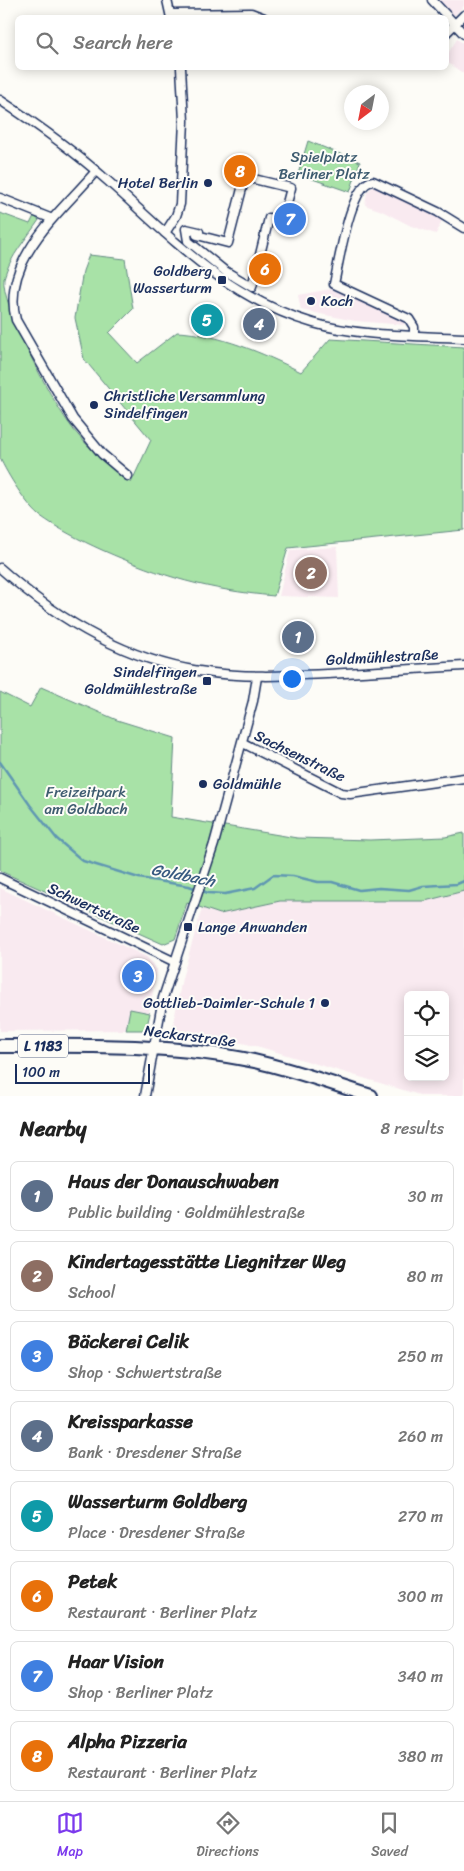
<!DOCTYPE html>
<meta charset="utf-8">
<style>
:root{--surface:#fff;--page:#f2f2f2;--text:#222;--muted:#767676;--line:#e0e0e0;--accent:#7c3aed}
body{margin:0;font-family:Sriracha,sans-serif;background:var(--page);color:var(--text)}
.controls{position:absolute;right:15px;bottom:15px;display:grid;overflow:hidden;border-radius:8px;box-shadow:0 2px 12px #0003}
.controls button{width:45px;height:45px;display:grid;place-items:center;padding:0;border:0;border-bottom:1px solid var(--line);background:var(--surface);color:var(--text);font:25px sans-serif}
.compass{position:absolute;left:344px;top:85px;width:45px;height:45px;border-radius:50%;background:var(--surface);box-shadow:0 2px 12px #0003;rotate:212deg}
.scale{position:absolute;left:15px;bottom:12px;width:135px;box-sizing:border-box;padding-left:5px;border:2px solid #1b2f5e;border-top:0;font-size:14px;line-height:18px;white-space:nowrap;color:#1b2f5e;-webkit-text-stroke:4px #fdfcf7;paint-order:stroke}
.you{position:absolute;left:291px;top:678px;width:18px;height:18px;margin:-12px;border:4px solid #fff;border-radius:50%;background:#1a73e8;box-shadow:0 0 0 8px #1a73e833}
.badge{display:grid;place-items:center;width:32px;height:32px;border-radius:50%;background:var(--accent);color:#fff;font-size:16px;font-weight:700}
.pin{position:absolute;translate:-50% -50%;border:2px solid #fff;box-shadow:0 1px 5px #0006}
.list{margin:0;padding:0;list-style:none}
h2{display:flex;justify-content:space-between;align-items:center;height:65px;margin:0;padding:0 20px;font-size:21px}
h2 small{font-size:16px;font-weight:400;color:var(--muted)}
.list li{display:grid;grid-template-columns:32px 1fr auto;gap:15px;align-items:center;box-sizing:border-box;height:70px;margin:0 10px 10px;padding:0 10px;border:1px solid var(--line);border-radius:8px}
.list b{display:block;font-size:19px;white-space:nowrap}
.list p{margin:0;font-size:16px;white-space:nowrap;color:var(--muted)}
.list em{font-size:16px;font-style:normal;color:var(--muted)}
.icon{flex:none;width:28px;height:28px;fill:none;stroke:currentColor;stroke-width:2;stroke-linecap:round;stroke-linejoin:round}
.map{position:relative;flex:none;width:464px;height:1096px;overflow:hidden}
.search{position:absolute;background:var(--surface);box-shadow:0 2px 12px #0003;left:15px;right:15px;top:15px;height:55px;display:flex;align-items:center;gap:12px;box-sizing:border-box;padding:0 18px;border-radius:8px;color:var(--muted);font-size:19px}
.sheet{height:705px;background:var(--surface)}
nav{display:flex;justify-content:space-around;align-items:center;box-sizing:border-box;height:70px;border-top:1px solid var(--line);background:var(--surface);font-size:14px;color:var(--muted)}
nav a{display:grid;justify-items:center;gap:2px}
nav .on{color:var(--accent)}
.map>svg:first-child{display:block}
</style>
<div class="map">
<svg width="464" height="1096" viewBox="0 0 464 1096">
<rect width="100%" height="100%" fill="#fdfcf7"/>
<filter id="ink" filterUnits="userSpaceOnUse"><feTurbulence type="fractalNoise" baseFrequency=".02" numOctaves="2"/><feDisplacementMap in="SourceGraphic" scale="10" xChannelSelector="R" yChannelSelector="G"/><feConvolveMatrix kernelMatrix="1 2 1 2 8 2 1 2 1" color-interpolation-filters="sRGB"/></filter>
<g filter="url(#ink)">
<g fill="#f9eaf0" fill-rule="evenodd">
<path d="M 439,0 L 464,0 L 464,6 L 454,16 Z"/>
<path d="M 457,39 L 464,44 L 464,74 L 447,62 L 447,55 Z"/>
<path d="M 373,187 L 383,187 L 443,218 L 436,234 L 411,226 L 382,211 L 365,205 L 367,192 Z"/>
<path d="M 331,289 L 402,320 L 405,325 L 355,321 L 301,310 L 298,295 Z"/>
<path d="M 337,547 L 339,598 L 279,596 L 290,550 Z"/>
<path d="M 0,888 L 147,957 L 157,970 L 146,1028 L 141,1030 L 0,1031 Z"/>
<path d="M 464,891 L 464,1096 L 423,1096 L 260,1047 L 219,1038 L 172,1031 L 182,978 L 202,908 L 220,914 L 280,901 L 425,901 ZM 408,995 L 445,995 L 445,1077 L 408,1077 Z"/>
</g>
<g fill="#a8e2a7" stroke="#628882">
<path d="M 308,141 L 360,162 L 350,192 L 298,174 Z"/>
<path d="M 0,213 L 30,224 L 34,216 L 39,220 C 27,238 10,256 4,278 C 0,304 51,399 68,422 C 84,446 109,464 131,483 L 151,440 L 84,359 L 75,318 L 83,271 L 89,255 L 125,259 L 133,309 L 109,333 L 137,363 L 177,332 C 219,334 263,353 301,372 L 330,339 L 464,347 L 464,530 L 288,548 L 274,596 C 207,590 163,577 102,550 C 80,540 58,529 39,515 C 26,504 7,474 0,458 Z"/>
<path d="M 41,687 L 117,720 L 175,738 L 171,817 L 297,838 L 370,840 L 445,837 L 464,833 L 464,891 L 425,901 L 280,901 L 220,914 L 187,903 L 175,939 L 163,944 L 0,871 L 0,692 L 30,707 Z"/>
<path d="M 130,1009 L 150,1013 L 147,1026 L 143,1030 L 126,1030 Z"/>
</g>
<g fill="none" stroke-linecap="round" stroke-linejoin="round">
<path stroke="#5f97b2" stroke-width="2.5" d="M 0,762 L 30,805 L 57,839 L 83,861 L 139,878 L 189,886 L 208,893 L 225,894 L 255,888 L 273,875 L 293,876 L 318,882 L 332,882 L 359,890 L 379,888 L 409,890 L 423,886 L 457,884 L 464,881"/>
<defs>
<g id="street">
<path d="M 167,0 L 171,18"/>
<path d="M 432,0 L 464,34"/>
<path d="M 171,14 L 251,13 L 264,18"/>
<path d="M 446,33 L 464,15"/>
<path d="M 0,100 C 38,125 75,152 109,182 C 174,240 227,298 313,323 C 361,337 415,335 464,338"/>
<path d="M 96,171 C 62,211 0,260 16,320 L 73,419 L 102,454 L 128,476"/>
<path d="M 245,177 L 291,188 L 282,222 L 269,218 L 252,287 L 225,271 L 188,241 L 186,229 L 199,232 L 197,235 L 228,243 Z"/>
<path d="M 0,198 L 50,218"/>
<path d="M 165,233 L 176,216 L 180,204 L 184,121 L 181,68"/>
<path d="M 414,335 L 414,327 L 409,319 L 334,284 C 339,263 350,183 373,181 L 438,212 L 464,228"/>
<path d="M 0,568 C 56,618 123,659 199,671 C 242,678 284,676 328,674 C 373,671 419,669 464,666"/>
<path d="M 243,743 L 341,793 L 350,794 L 464,778"/>
<path d="M 0,878 L 175,962"/>
<path d="M 145,1096 L 163,998 L 214,844 L 253,701 L 257,677"/>
</g>
<path id="primary" d="M 0,1046 C 85,1046 170,1043 254,1061 C 294,1070 333,1084 371,1096"/>
</defs>
<use href="#street" stroke="#1b2f5e" stroke-width="11"/>
<use href="#primary" stroke="#1b2f5e" stroke-width="16"/>
<use href="#street" stroke="#fdfcf7" stroke-width="8"/>
<use href="#primary" stroke="#fdfcf7" stroke-width="12"/>
</g>
</g>
<g fill="#1b2f5e" stroke="#fdfcf7" stroke-width="2">
<circle cx="208" cy="183" r="5"/>
<rect x="217" y="275" width="10" height="10" rx="2.5"/>
<circle cx="311" cy="301" r="5"/>
<circle cx="94" cy="405" r="5"/>
<rect x="202" y="676" width="10" height="10" rx="2.5"/>
<circle cx="203" cy="784" r="5"/>
<rect x="183" y="922" width="10" height="10" rx="2.5"/>
<circle cx="325" cy="1003" r="5"/>
</g>
<g text-anchor="middle" dominant-baseline="central" stroke-width="4" stroke-linejoin="round" paint-order="stroke">
<rect fill="#fdfcf7" stroke="#5f6c8c" stroke-width="1" x="18" y="1034.5" width="50" height="23" rx="4"/>
<g font-size="14" font-weight="bold" fill="#1b2f5e">
<text x="43" y="1046">L 1183</text>
</g>
<g font-size="15" fill="#3e5c70" stroke="#fdfcf7">
<text x="324" y="157">Spielplatz<tspan x="324" dy="17">Berliner Platz</tspan></text>
<text x="86" y="792">Freizeitpark<tspan x="86" dy="17">am Goldbach</tspan></text>
</g>
<g font-size="15" fill="#1b2f5e" stroke="#fdfcf7" text-anchor="end">
<text x="198" y="183">Hotel Berlin</text>
<text x="212" y="271">Goldberg<tspan x="212" dy="17">Wasserturm</tspan></text>
<text x="321" y="301" text-anchor="start">Koch</text>
<text x="104" y="396" text-anchor="start">Christliche Versammlung<tspan x="104" dy="17">Sindelfingen</tspan></text>
<text x="197" y="672">Sindelfingen<tspan x="197" dy="17">Goldmühlestraße</tspan></text>
<text x="213" y="784" text-anchor="start">Goldmühle</text>
<text x="198" y="927" text-anchor="start">Lange Anwanden</text>
<text x="315" y="1003">Gottlieb-Daimler-Schule 1</text>
</g>
<g font-size="15" fill="#1b2f5e" stroke="#fdfcf7">
<text transform="translate(382 657) rotate(-3)">Goldmühlestraße</text>
<text transform="translate(300 756) rotate(26)">Sachsenstraße</text>
<text transform="translate(94 908) rotate(25)">Schwertstraße</text>
<text transform="translate(190 1036) rotate(7)">Neckarstraße</text>
</g>
<g font-size="16" font-style="italic" fill="#385a81" stroke="#fdfcf7">
<text transform="translate(183 875) rotate(11)">Goldbach</text>
</g>
</g>
</svg>
<div class="controls">
<button><svg class="icon" aria-label="locate" viewBox="0 0 24 24"><circle cx="12" cy="12" r="6"/><path d="M12 2v4M12 18v4M2 12h4M18 12h4"/></svg></button>
<button><svg class="icon" aria-label="layers" viewBox="0 0 24 24"><path d="M12 4l9 5-9 5-9-5zM3 14l9 5 9-5"/></svg></button>
</div>
<svg class="compass" viewBox="-18 -18 36 36"><path d="M0-13l5 13h-10z" fill="#e53935"/><path d="M0 13l5-13h-10z" fill="#767676"/></svg>
<div class="scale">100 m</div>
<div class="you"></div>
<div class="pin badge" style="left:298px;top:637px;background:#5c6f8a">1</div>
<div class="pin badge" style="left:311px;top:573px;background:#8d6e63">2</div>
<div class="pin badge" style="left:138px;top:976px;background:#3f7fe0">3</div>
<div class="pin badge" style="left:259px;top:324px;background:#5c6f8a">4</div>
<div class="pin badge" style="left:207px;top:320px;background:#0f9aa8">5</div>
<div class="pin badge" style="left:265px;top:269px;background:#e8710a">6</div>
<div class="pin badge" style="left:290px;top:219px;background:#3f7fe0">7</div>
<div class="pin badge" style="left:240px;top:171px;background:#e8710a">8</div>
<div class="search"><svg class="icon" aria-label="search" viewBox="0 0 24 24"><circle cx="10" cy="10" r="6"/><path d="M15 15l6 6"/></svg>Search here</div>
</div>
<section class="sheet">
<h2>Nearby<small>8 results</small></h2>
<ul class="list">
<li><span class="badge" style="background:#5c6f8a">1</span><div><b>Haus der Donauschwaben</b><p>Public building · Goldmühlestraße</p></div><em>30 m</em></li>
<li><span class="badge" style="background:#8d6e63">2</span><div><b>Kindertagesstätte Liegnitzer Weg</b><p>School</p></div><em>80 m</em></li>
<li><span class="badge" style="background:#3f7fe0">3</span><div><b>Bäckerei Celik</b><p>Shop · Schwertstraße</p></div><em>250 m</em></li>
<li><span class="badge" style="background:#5c6f8a">4</span><div><b>Kreissparkasse</b><p>Bank · Dresdener Straße</p></div><em>260 m</em></li>
<li><span class="badge" style="background:#0f9aa8">5</span><div><b>Wasserturm Goldberg</b><p>Place · Dresdener Straße</p></div><em>270 m</em></li>
<li><span class="badge" style="background:#e8710a">6</span><div><b>Petek</b><p>Restaurant · Berliner Platz</p></div><em>300 m</em></li>
<li><span class="badge" style="background:#3f7fe0">7</span><div><b>Haar Vision</b><p>Shop · Berliner Platz</p></div><em>340 m</em></li>
<li><span class="badge" style="background:#e8710a">8</span><div><b>Alpha Pizzeria</b><p>Restaurant · Berliner Platz</p></div><em>380 m</em></li>
</ul>
</section>
<nav>
<a class="on"><svg class="icon" aria-label="map" viewBox="0 0 24 24"><path d="M3 6l6-2 6 2 6-2v14l-6 2-6-2-6 2zM9 4v14M15 6v14"/></svg>Map</a>
<a><svg class="icon" aria-label="directions" viewBox="0 0 24 24"><path d="M12 3l9 9-9 9-9-9zM9 14v-3h6M13 9l2 2-2 2"/></svg>Directions</a>
<a><svg class="icon" aria-label="saved" viewBox="0 0 24 24"><path d="M7 4h10v16l-5-4-5 4z"/></svg>Saved</a>
</nav>
